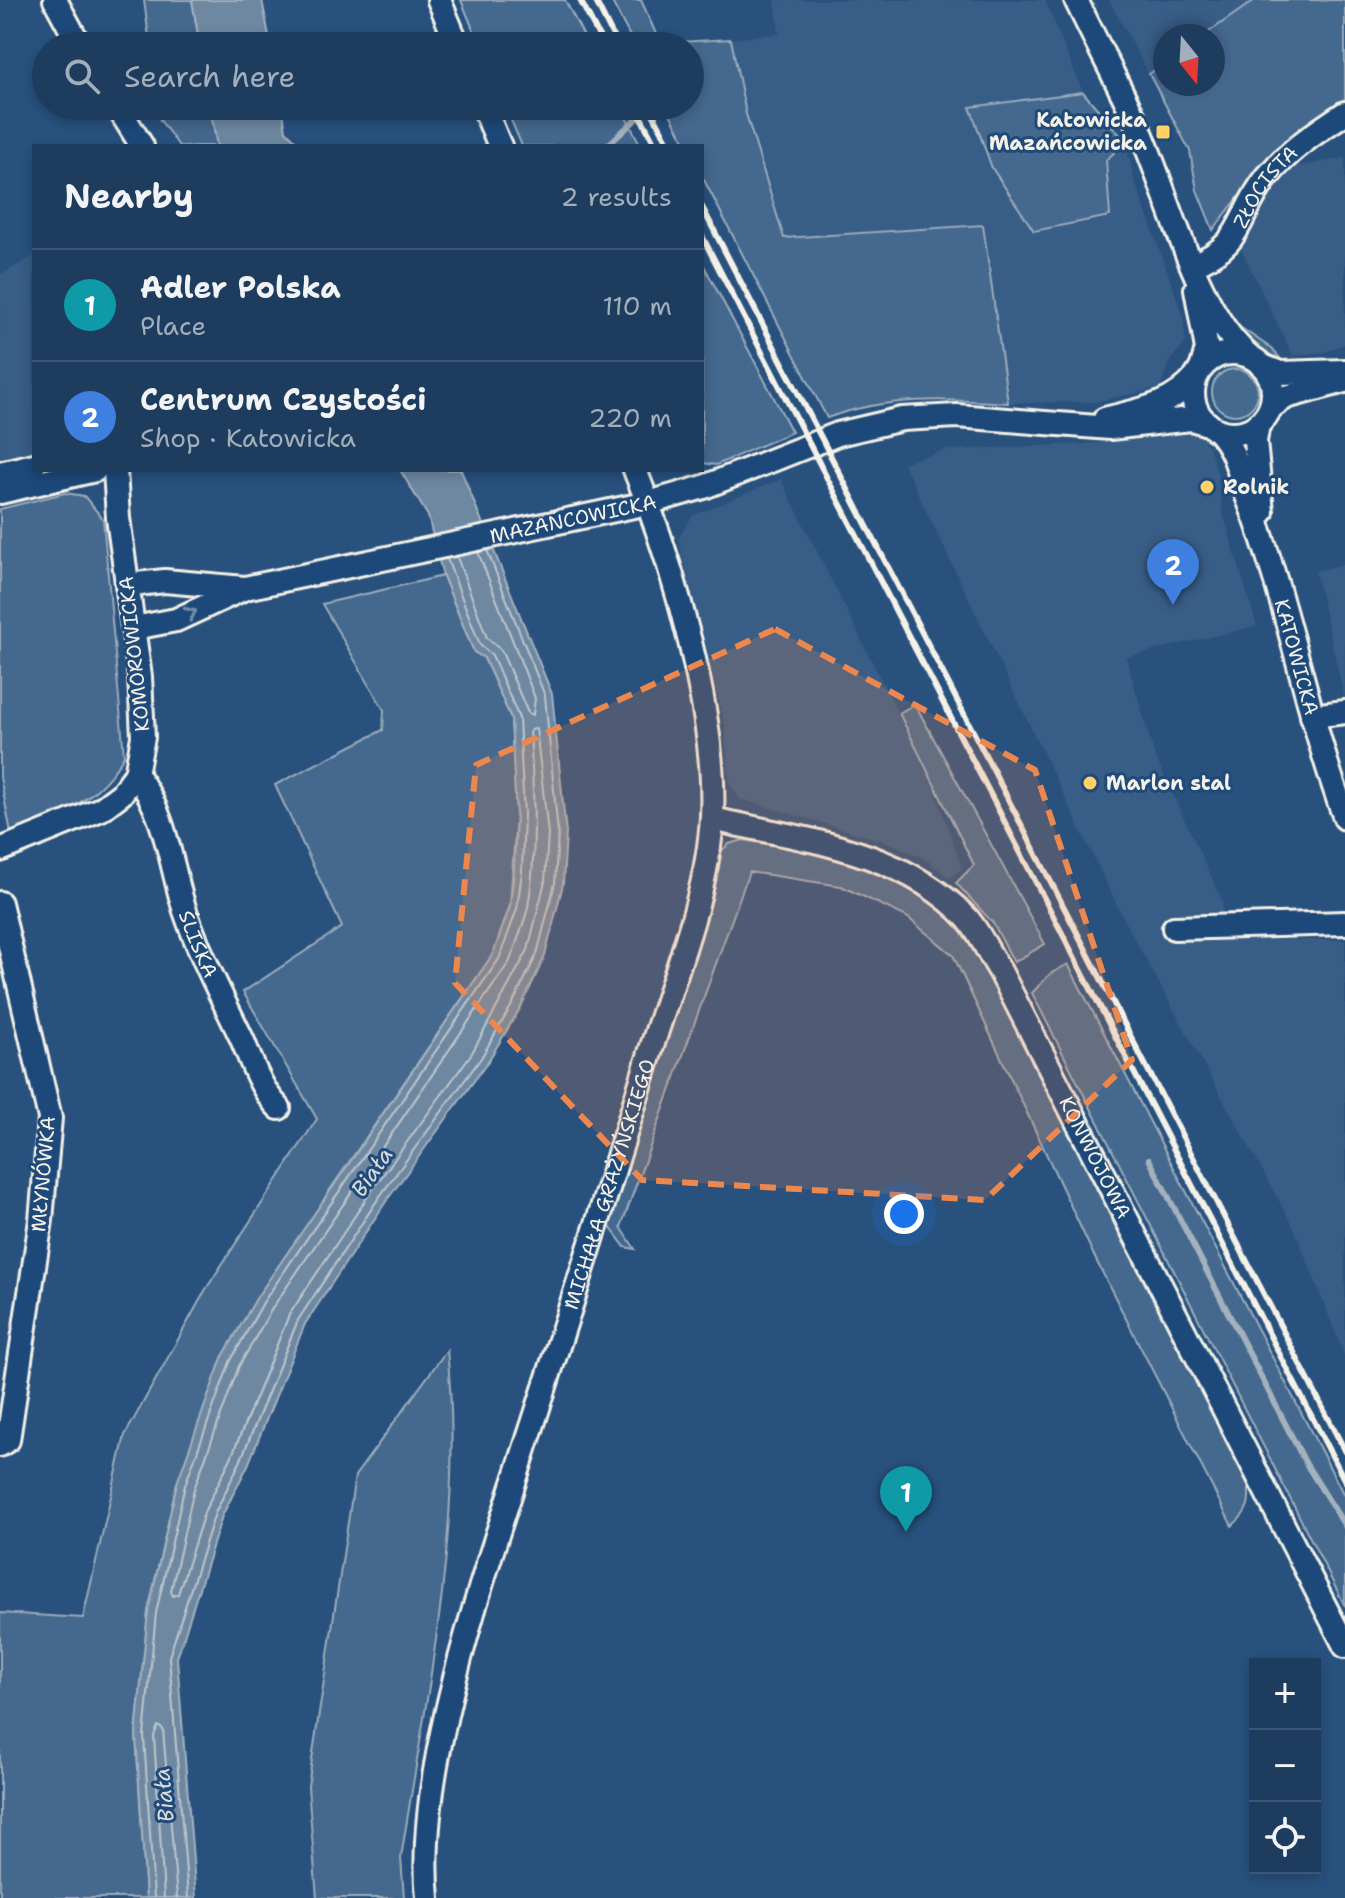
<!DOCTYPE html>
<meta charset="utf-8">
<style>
:root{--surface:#1e3d5e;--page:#2b4867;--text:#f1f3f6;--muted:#a1aebc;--line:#3c5673;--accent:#ffd166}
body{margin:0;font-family:"Shantell Sans",sans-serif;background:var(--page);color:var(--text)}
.controls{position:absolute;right:24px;bottom:24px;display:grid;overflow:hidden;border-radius:0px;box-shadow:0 4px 12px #0003}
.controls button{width:72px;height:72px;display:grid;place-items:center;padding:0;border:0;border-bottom:2px solid var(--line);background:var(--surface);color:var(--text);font:40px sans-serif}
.compass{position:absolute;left:1153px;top:24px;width:72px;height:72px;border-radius:50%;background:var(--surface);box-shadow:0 4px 12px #0003;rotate:162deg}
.you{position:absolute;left:904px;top:1214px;width:28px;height:28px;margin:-20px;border:6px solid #fff;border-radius:50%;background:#1a73e8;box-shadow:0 0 0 12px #1a73e833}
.badge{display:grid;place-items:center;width:52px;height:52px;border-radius:50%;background:var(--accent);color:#fff;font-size:26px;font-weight:700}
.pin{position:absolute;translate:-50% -66px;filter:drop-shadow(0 2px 4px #0008)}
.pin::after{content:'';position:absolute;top:42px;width:28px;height:24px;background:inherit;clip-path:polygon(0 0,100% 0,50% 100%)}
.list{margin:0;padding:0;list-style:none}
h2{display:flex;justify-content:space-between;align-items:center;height:104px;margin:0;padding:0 32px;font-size:34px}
h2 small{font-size:26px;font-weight:400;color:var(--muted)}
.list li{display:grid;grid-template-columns:52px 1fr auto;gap:24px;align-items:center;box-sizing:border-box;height:112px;padding:0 32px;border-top:2px solid var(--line)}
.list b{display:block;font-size:30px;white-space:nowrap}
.list p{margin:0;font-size:26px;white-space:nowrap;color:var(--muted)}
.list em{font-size:26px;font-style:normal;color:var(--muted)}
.icon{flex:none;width:44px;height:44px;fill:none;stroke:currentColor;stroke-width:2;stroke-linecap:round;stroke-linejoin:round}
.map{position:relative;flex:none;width:1345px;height:1898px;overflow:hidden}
.search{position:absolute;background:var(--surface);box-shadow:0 4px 12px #0003;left:32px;top:32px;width:672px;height:88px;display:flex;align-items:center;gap:20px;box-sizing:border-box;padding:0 28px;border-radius:44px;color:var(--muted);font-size:30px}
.panel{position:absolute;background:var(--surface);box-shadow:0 4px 12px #0003;left:32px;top:144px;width:672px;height:328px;border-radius:0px}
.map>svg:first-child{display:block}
</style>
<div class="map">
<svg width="1345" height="1898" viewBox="0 0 1345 1898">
<rect width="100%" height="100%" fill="#28517e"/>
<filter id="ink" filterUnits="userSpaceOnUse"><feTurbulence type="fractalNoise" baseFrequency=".0125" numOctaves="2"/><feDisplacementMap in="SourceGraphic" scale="16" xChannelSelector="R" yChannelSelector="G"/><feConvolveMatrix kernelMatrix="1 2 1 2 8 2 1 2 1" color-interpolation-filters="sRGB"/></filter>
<g filter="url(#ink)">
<g fill="#375d86">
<path d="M 775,0 L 1045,0 L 1083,92 L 970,107 L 1106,160 L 1126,142 L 1133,176 L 1183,315 L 1186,343 L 1172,358 L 1160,388 L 1095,402 L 1008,403 L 982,225 L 784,238 L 746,114 L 731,39 L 779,33 Z"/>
<path d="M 1109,0 L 1255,0 L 1203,36 L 1165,36 L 1165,63 L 1149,74 Z"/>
<path d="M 1345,158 L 1345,344 L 1325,352 L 1293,356 L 1231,228 L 1282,169 Z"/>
<path d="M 34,256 L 34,457 L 0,465 L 0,275 Z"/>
<path d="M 1186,434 L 1201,436 L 1210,448 L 1219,479 L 1222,510 L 1257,626 L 1126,657 L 1155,756 L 1223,902 L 1221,940 L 1345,940 L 1345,1357 L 1294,1228 L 1125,922 L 903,463 L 945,450 L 1081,444 Z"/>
<path d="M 781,479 L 930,777 L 962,868 L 950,878 L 925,859 L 890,843 L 740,799 L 729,783 L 725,726 L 678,539 L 692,516 Z"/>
<path d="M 1345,564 L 1345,701 L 1315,571 Z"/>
</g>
<g fill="#45688e" stroke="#9cacbb" stroke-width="2">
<path d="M 144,0 L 192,0 L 200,46 L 150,46 Z"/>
<path d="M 461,0 L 565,0 L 589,46 L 480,46 Z"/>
<path d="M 611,0 L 641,0 L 660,43 L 731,39 L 746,114 L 784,238 L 983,225 L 1008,403 C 947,399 886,396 827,418 L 702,176 L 702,146 L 687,146 L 666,106 L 690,106 L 690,46 L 635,46 Z"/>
<path d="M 1255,0 L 1345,0 L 1345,99 L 1290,137 L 1262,167 L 1213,230 L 1197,190 L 1190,151 L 1149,74 L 1165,63 L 1165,84 L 1213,84 L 1213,36 L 1203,36 Z"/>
<path d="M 1083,92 L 1126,142 L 1106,160 L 1110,216 L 1034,231 L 992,168 L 970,107 Z"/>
<path d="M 158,106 L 210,106 L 217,146 L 179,146 L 160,120 Z"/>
<path d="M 505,106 L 620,106 L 641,146 L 522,146 Z"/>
<path d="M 702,262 L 792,432 L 716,465 L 702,463 Z"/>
<path d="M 1234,323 L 1272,349 L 1287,366 L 1249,344 Z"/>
<circle cx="1235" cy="392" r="23"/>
<path d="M 65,493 L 84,496 L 103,519 L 124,755 C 99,802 58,815 11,833 L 0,777 L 0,509 Z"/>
<path d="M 443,576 L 474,652 L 484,658 L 511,718 L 516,814 L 510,906 L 493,954 L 327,1194 L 177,1483 L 148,1612 L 136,1735 L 146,1898 L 0,1898 L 0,1613 L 83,1618 L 125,1435 L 206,1289 L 317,1119 L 243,992 L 342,927 L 275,785 L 383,730 L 384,710 L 322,604 Z"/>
<path d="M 915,704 L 1045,944 L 1014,962 L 993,923 L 956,883 L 974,865 L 899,713 Z"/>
<path d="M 744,840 C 804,852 869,859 921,893 C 953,914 975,951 995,983 L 1115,1226 L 1247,1479 C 1252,1501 1249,1512 1232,1526 L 1096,1260 L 953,955 L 907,917 L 841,886 L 749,872 L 621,1227 L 635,1249 L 625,1247 L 607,1223 L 717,855 L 729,844 Z"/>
<path d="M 1068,964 L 1345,1497 L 1345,1606 L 1032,993 L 1050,974 Z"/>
<path d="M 447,1350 C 465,1520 427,1691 401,1858 L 404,1898 L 317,1898 L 308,1786 L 355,1476 Z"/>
</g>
<g fill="#6e88a2" stroke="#a4b2be" stroke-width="2">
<path d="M 192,0 L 262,0 L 271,46 L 200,46 Z"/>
<path d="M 210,106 L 282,106 L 286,131 L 301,146 L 217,146 Z"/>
<path d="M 400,470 L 461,470 L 552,694 L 566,833 L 563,884 L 545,956 L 521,1007 L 487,1063 L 387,1200 L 305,1324 L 248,1465 L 222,1516 L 177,1658 L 196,1898 L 146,1898 L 136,1735 L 148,1612 L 177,1483 L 222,1358 L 257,1297 L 493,954 L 510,906 L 514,871 L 516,814 L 511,718 L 484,658 L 474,652 L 443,576 L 428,516 Z"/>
</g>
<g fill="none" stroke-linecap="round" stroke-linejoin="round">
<g stroke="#bec7cc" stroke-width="2">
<path d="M 457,557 L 487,638 L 501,650 L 528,713 L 533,715 L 535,698 L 478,552"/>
<path d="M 536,728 L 548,834 L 545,881 L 528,950 L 472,1053 L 372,1190 L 289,1315 L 231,1458 L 205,1510 L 178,1594 L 173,1596 L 171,1591 L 194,1489 L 239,1366 L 273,1307 L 510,961 C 516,943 524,925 528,907 C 538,849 533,789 530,731 Z"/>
<path d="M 154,1898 L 144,1736 L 156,1613 L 185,1485 L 230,1362 L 264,1301 L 499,959 L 517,909 L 522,872 L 524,814 L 519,718 L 492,655 L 480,645 L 447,559"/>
<path d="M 164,1898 L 154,1736 L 158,1726 L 163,1729 L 177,1898"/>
<path d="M 188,1898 L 169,1657 L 215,1513 L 240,1462 L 298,1320 L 380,1196 L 481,1058 L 513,1003 L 537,954 L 555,883 L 558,833 L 545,696 L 487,550"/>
</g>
<g stroke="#a4b2be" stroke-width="6">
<path d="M 607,146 L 650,106"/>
<path d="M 1149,1159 L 1306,1464 L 1345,1526"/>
</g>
<defs>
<g id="minor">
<path d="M 55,0 L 80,46"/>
<path d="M 439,0 L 458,46"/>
<path d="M 1076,0 C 1096,42 1118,83 1138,126 C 1167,190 1196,311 1248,355"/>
<path d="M 117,106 L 142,146"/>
<path d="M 483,106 L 500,146"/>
<path id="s1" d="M 1192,265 C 1246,244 1236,216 1267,177 C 1289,150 1316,132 1345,113"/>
<path d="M 1196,289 L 1207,349 L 1202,366"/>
<circle cx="1233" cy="393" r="40"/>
<path d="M 1265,367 L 1280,373 L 1345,371"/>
<path d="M 1271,407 L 1286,397 L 1345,381"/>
<path d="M 1105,419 C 1140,410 1171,406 1195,378"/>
<path d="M 1258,424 L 1255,441 L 1262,512"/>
<path id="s2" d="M 1217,430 C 1236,450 1238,471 1247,496 C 1288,601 1306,713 1345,818"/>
<path d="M 0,473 L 34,465"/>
<path d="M 0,492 L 95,470"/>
<path d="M 127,585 L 165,581 L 244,588"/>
<path id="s3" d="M 134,628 L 176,620 L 245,588 L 648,503 L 704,487 L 838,434 L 902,419 L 957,416 L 1110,428 L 1191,419 L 1208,424"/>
<path d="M 1312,716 L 1345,712"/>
<path id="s4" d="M 136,774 C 167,817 170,863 185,911 C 200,955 222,997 242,1039 C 252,1063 261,1090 279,1108"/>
<path id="s5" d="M 712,819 C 800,839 902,849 967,918 C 980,933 989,954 1000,971 L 1345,1646"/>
<path d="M 0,850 L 101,809 L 121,794 L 136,774 L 143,737 L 140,677 L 118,518 L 115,470"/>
<path d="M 0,903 L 50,1118 L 41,1220 L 8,1440 L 0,1445"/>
<path d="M 1174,928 L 1345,923"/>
<path id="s6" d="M 428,1898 C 417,1792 464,1637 497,1535 C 549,1375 601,1215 650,1053 C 673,977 708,896 712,816 C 717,714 673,565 635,470"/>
</g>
</defs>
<use href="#minor" stroke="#f4f1e8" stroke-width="28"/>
<use href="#minor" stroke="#1f4a7a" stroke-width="22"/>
<g stroke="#f4f1e8" stroke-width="6">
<path d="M 580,0 L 604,46"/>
<path d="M 595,0 L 618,46"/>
<path d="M 635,106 L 656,146"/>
<path d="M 649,106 L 670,146"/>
<path d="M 702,207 L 1345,1451"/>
<path d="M 702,236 L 1345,1481"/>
</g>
</g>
<defs><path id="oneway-chevron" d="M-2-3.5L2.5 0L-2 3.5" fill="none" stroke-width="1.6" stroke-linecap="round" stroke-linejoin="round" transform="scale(2)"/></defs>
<use stroke="#748da6" href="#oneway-chevron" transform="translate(191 613) rotate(-25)"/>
</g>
<path fill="#ec874e" fill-opacity="0.2" stroke="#ec874e" stroke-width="6" stroke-dasharray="16 10" stroke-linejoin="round" d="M 775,629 L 1035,770 L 1132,1060 L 985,1200 L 642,1180 L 455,983 L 476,765 Z"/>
<g fill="#ffd166" stroke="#1f4a7a" stroke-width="3">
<rect x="1155" y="124" width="16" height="16" rx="4"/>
<circle cx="1207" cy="487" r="8"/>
<circle cx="1090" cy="783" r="8"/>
</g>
<g text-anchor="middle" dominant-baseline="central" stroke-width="6" stroke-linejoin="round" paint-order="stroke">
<g font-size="20" font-weight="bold" fill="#f4f1e8" stroke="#1f4a7a" text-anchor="start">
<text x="1147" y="120" text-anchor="end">Katowicka<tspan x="1147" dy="23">Mazańcowicka</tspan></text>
<text x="1223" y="487">Rolnik</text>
<text x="1106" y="783">Marlon stal</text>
</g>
<g font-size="20" fill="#f4f1e8" stroke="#1f4a7a">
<text stroke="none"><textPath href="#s1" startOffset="110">ZŁOCISTA</textPath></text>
<text stroke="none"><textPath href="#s3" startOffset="454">MAZAŃCOWICKA</textPath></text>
<text transform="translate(134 654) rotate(-96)">KOMOROWICKA</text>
<text stroke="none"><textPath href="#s2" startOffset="242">KATOWICKA</textPath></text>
<text stroke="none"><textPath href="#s4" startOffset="182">ŚLISKA</textPath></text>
<text stroke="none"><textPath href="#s5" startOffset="550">KONWOJOWA</textPath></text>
<text transform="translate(43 1174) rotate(-85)">MŁYNÓWKA</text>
<text stroke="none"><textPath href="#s6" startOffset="740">MICHAŁA GRAŻYŃSKIEGO</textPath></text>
</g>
<g font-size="22" font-style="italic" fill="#d9dcda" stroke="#1f4a7a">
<text transform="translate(372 1172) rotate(-55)">Biała</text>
<text transform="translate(164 1795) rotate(-95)">Biała</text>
</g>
</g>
</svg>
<div class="controls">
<button>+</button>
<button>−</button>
<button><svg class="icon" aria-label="locate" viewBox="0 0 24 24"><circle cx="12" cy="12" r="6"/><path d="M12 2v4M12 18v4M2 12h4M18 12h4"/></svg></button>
</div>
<svg class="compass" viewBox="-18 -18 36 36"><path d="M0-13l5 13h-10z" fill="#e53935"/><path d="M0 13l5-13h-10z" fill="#a1aebc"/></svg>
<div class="you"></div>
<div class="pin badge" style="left:906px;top:1532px;background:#0f9aa8">1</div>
<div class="pin badge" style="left:1173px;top:605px;background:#3f7fe0">2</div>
<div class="search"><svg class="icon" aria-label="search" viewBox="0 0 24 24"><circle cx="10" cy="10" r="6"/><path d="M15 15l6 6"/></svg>Search here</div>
<section class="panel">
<h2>Nearby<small>2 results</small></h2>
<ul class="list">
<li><span class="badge" style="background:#0f9aa8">1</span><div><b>Adler Polska</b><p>Place</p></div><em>110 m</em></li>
<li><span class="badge" style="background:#3f7fe0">2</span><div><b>Centrum Czystości</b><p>Shop · Katowicka</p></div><em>220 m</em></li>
</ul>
</section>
</div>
